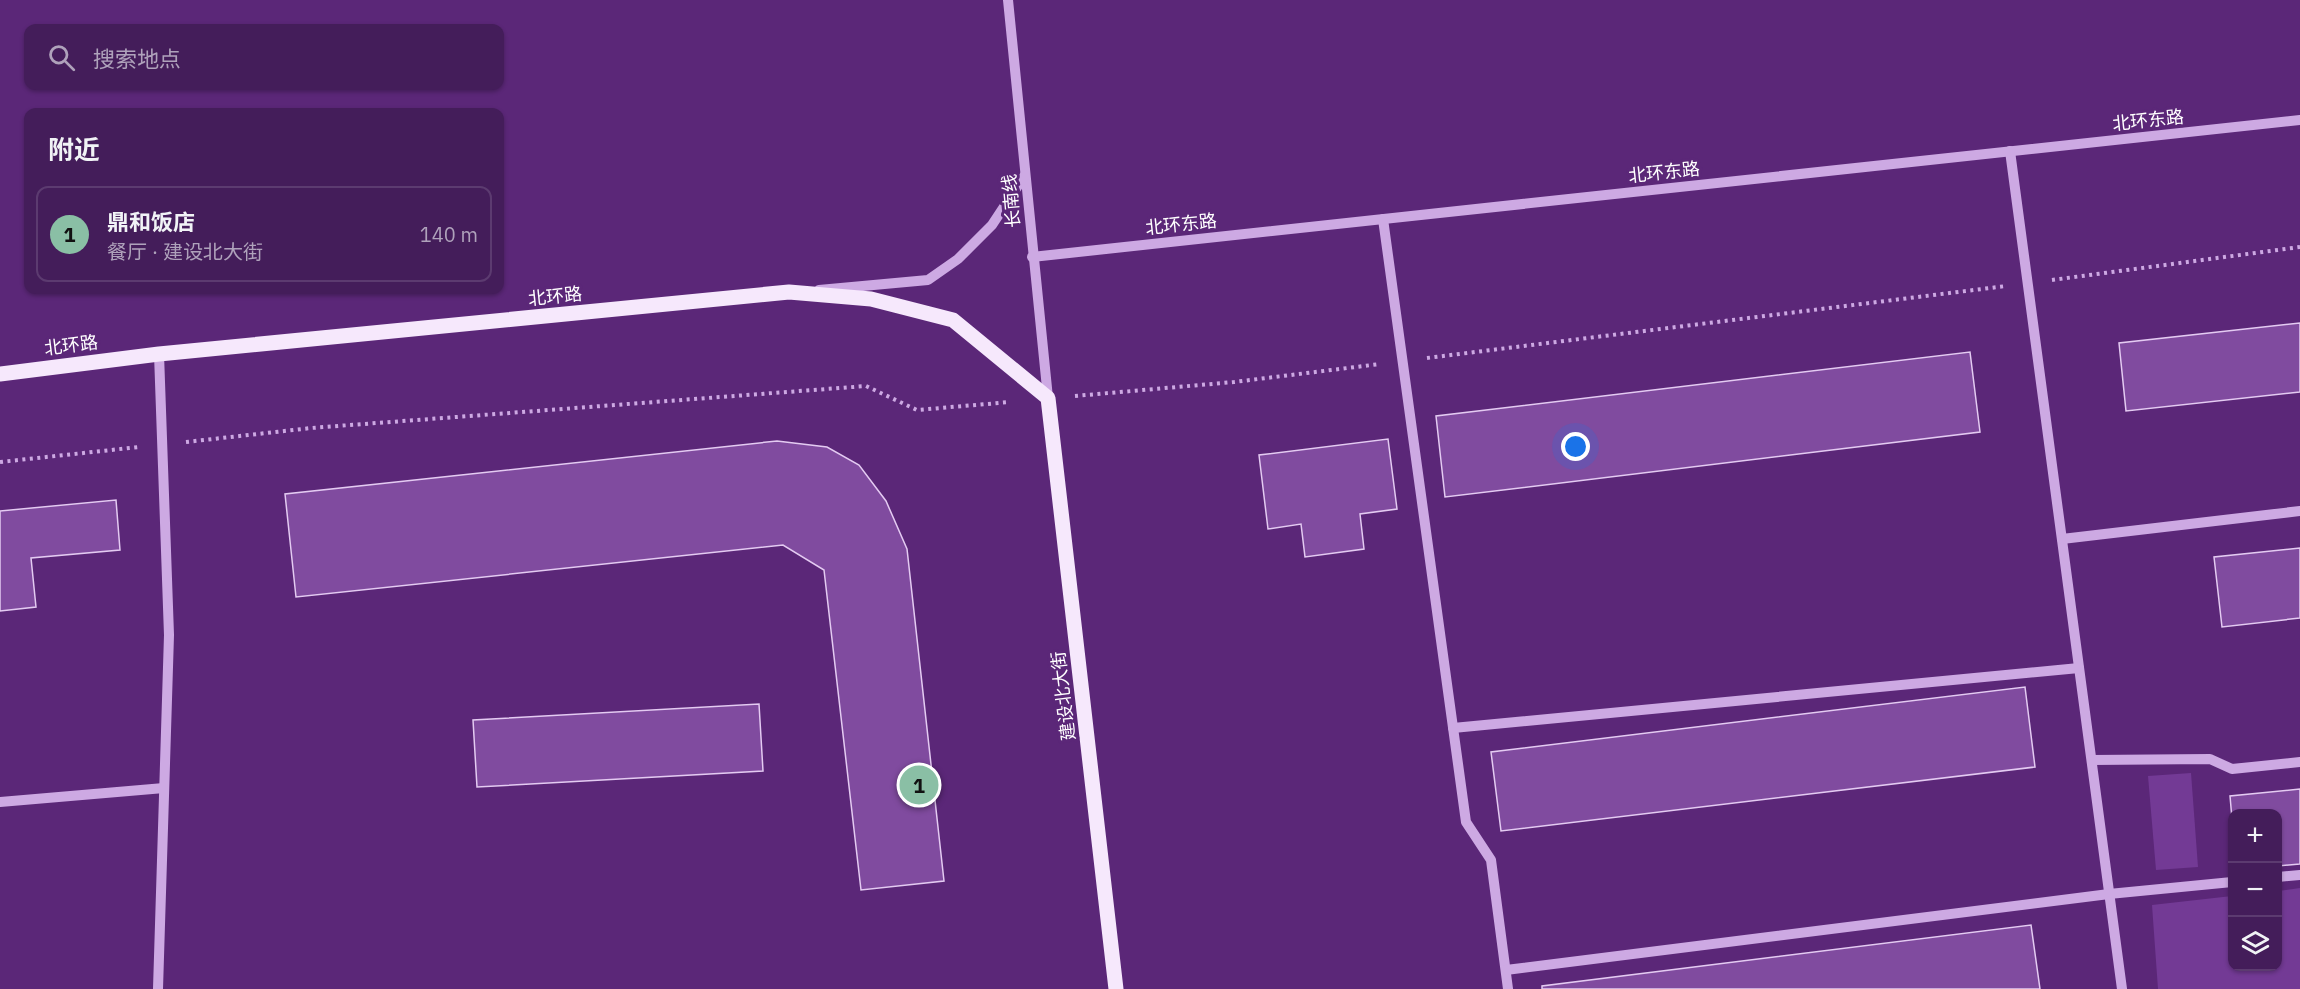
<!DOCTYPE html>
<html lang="zh">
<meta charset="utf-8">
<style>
:root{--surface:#441d5a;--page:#4b2660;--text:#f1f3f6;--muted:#afa2bb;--line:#5c3b70;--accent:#8abfa5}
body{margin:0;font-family:"IBM Plex Sans","Noto Sans SC",sans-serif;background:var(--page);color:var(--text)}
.controls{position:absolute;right:18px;bottom:18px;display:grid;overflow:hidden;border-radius:12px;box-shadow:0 2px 4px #0004}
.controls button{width:54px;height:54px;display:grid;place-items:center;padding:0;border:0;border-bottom:2px solid var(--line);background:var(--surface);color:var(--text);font:30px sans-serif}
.you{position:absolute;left:1576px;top:447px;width:21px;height:21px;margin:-15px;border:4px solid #fff;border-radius:50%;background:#1a73e8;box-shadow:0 0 0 9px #1a73e833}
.badge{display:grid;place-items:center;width:39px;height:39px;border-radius:50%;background:var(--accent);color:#111;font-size:20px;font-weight:700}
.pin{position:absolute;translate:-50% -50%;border:3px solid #fff;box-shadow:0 2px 6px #0006}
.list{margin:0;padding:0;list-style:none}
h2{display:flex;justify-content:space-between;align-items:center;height:78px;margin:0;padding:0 24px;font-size:26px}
h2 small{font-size:20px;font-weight:400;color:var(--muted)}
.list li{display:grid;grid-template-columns:39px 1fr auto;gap:18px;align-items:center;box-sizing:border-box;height:96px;margin:0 12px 12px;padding:0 12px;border:2px solid var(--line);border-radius:12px}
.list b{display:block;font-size:22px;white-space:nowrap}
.list p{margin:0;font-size:20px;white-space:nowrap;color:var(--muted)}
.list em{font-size:20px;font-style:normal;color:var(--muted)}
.icon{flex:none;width:33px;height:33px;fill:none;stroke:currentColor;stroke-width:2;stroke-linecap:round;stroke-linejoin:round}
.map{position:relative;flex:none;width:2300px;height:989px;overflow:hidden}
.search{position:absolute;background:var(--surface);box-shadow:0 2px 4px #0004;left:24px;top:24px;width:480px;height:66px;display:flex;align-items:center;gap:15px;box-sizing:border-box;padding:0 21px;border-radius:12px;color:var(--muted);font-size:22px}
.panel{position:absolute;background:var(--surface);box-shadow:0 2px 4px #0004;left:24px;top:108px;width:480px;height:186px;border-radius:12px}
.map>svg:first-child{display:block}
</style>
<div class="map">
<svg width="2300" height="989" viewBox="0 0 2300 989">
<rect width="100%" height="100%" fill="#5b2778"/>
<g fill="#733a95">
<path d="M 2191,773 L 2198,867 L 2156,870 L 2148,776 Z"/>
<path d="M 2300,888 L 2300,989 L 2158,989 L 2152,905 L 2232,896 L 2232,966 L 2278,966 L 2278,891 Z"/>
</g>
<g fill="#804b9f" stroke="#e4cbf2" stroke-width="1.5">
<path d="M 2300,323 L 2300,392 L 2126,411 L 2119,343 Z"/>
<path d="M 1970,352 L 1980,432 L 1445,497 L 1436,416 Z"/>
<path d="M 1388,439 L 1397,509 L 1360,514 L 1364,549 L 1305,557 L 1301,524 L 1268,529 L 1259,455 Z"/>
<path d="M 777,441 L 827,447 L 859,465 L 886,501 L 907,549 L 944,881 L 861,890 L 824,570 L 783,545 L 296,597 L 285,494 Z"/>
<path d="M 116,500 L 120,550 L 31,558 L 36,607 L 0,611 L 0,511 Z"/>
<path d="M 2300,548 L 2300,618 L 2222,627 L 2214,557 Z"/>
<path d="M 2025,687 L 2035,767 L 1501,831 L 1491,752 Z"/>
<path d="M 759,704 L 763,771 L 477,787 L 473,720 Z"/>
<path d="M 2300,789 L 2300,864 L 2278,866 L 2278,814 L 2232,814 L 2232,819 L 2230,796 Z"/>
<path d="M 2031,925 L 2040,989 L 1542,989 L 1542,986 Z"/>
</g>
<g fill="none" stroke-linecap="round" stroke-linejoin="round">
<g stroke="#cda9e3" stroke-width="4" stroke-dasharray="3 4.5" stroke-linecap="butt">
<path d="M 2052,280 L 2300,247"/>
<path d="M 1427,358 L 2006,286"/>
<path d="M 1075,396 L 1234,382 L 1380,364"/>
<path d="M 186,442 L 311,428 L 866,386 L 917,410 L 1010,402"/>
<path d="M 0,462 L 139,447"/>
</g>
<g stroke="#cda9e3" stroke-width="10">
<path d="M 1008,0 L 1048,398"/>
<path d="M 2010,151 L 2122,989"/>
<path d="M 1383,219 L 1466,822 L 1491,860 L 1508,989"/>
<path d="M 1032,257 L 2300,120"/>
<path d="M 819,290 L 928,280 L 958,259 L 992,225 L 1025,175"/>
<path d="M 2062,539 L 2300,511"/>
<path d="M 1453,728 L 2079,668"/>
<path d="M 2092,760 L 2210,759 L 2232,769 L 2300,762"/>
<path d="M 0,802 L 164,788"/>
<path d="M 2278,877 L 2300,875"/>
<path d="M 1506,970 L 2109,894 L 2232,882"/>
<path d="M 158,989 L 169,635 L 159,354"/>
</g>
<path stroke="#f6e8fc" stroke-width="15" d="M 0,374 L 159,354 L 789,292 L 871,299 L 953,320 L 1048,398 L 1116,989"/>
</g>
<g text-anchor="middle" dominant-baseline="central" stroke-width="6" stroke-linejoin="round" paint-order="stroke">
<g font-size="18" fill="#fff" stroke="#5b2778">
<text transform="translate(2148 120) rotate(-6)">北环东路</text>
<text transform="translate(1664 172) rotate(-6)">北环东路</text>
<text transform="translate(1011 201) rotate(-95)">长南线</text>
<text transform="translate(1181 224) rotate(-6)">北环东路</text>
<text transform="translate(555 296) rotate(-6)">北环路</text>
<text transform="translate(71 345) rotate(-7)">北环路</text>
<text transform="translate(1063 696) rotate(-97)">建设北大街</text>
</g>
</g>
</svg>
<div class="controls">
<button>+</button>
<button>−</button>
<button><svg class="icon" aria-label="layers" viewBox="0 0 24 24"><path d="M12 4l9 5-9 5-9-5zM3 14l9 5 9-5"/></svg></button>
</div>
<div class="you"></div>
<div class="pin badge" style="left:919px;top:785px">1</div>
<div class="search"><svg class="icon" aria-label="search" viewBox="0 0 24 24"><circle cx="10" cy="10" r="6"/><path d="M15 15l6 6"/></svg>搜索地点</div>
<section class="panel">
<h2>附近<small></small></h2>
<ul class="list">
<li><span class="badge">1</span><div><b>鼎和饭店</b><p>餐厅 · 建设北大街</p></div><em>140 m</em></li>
</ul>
</section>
</div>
